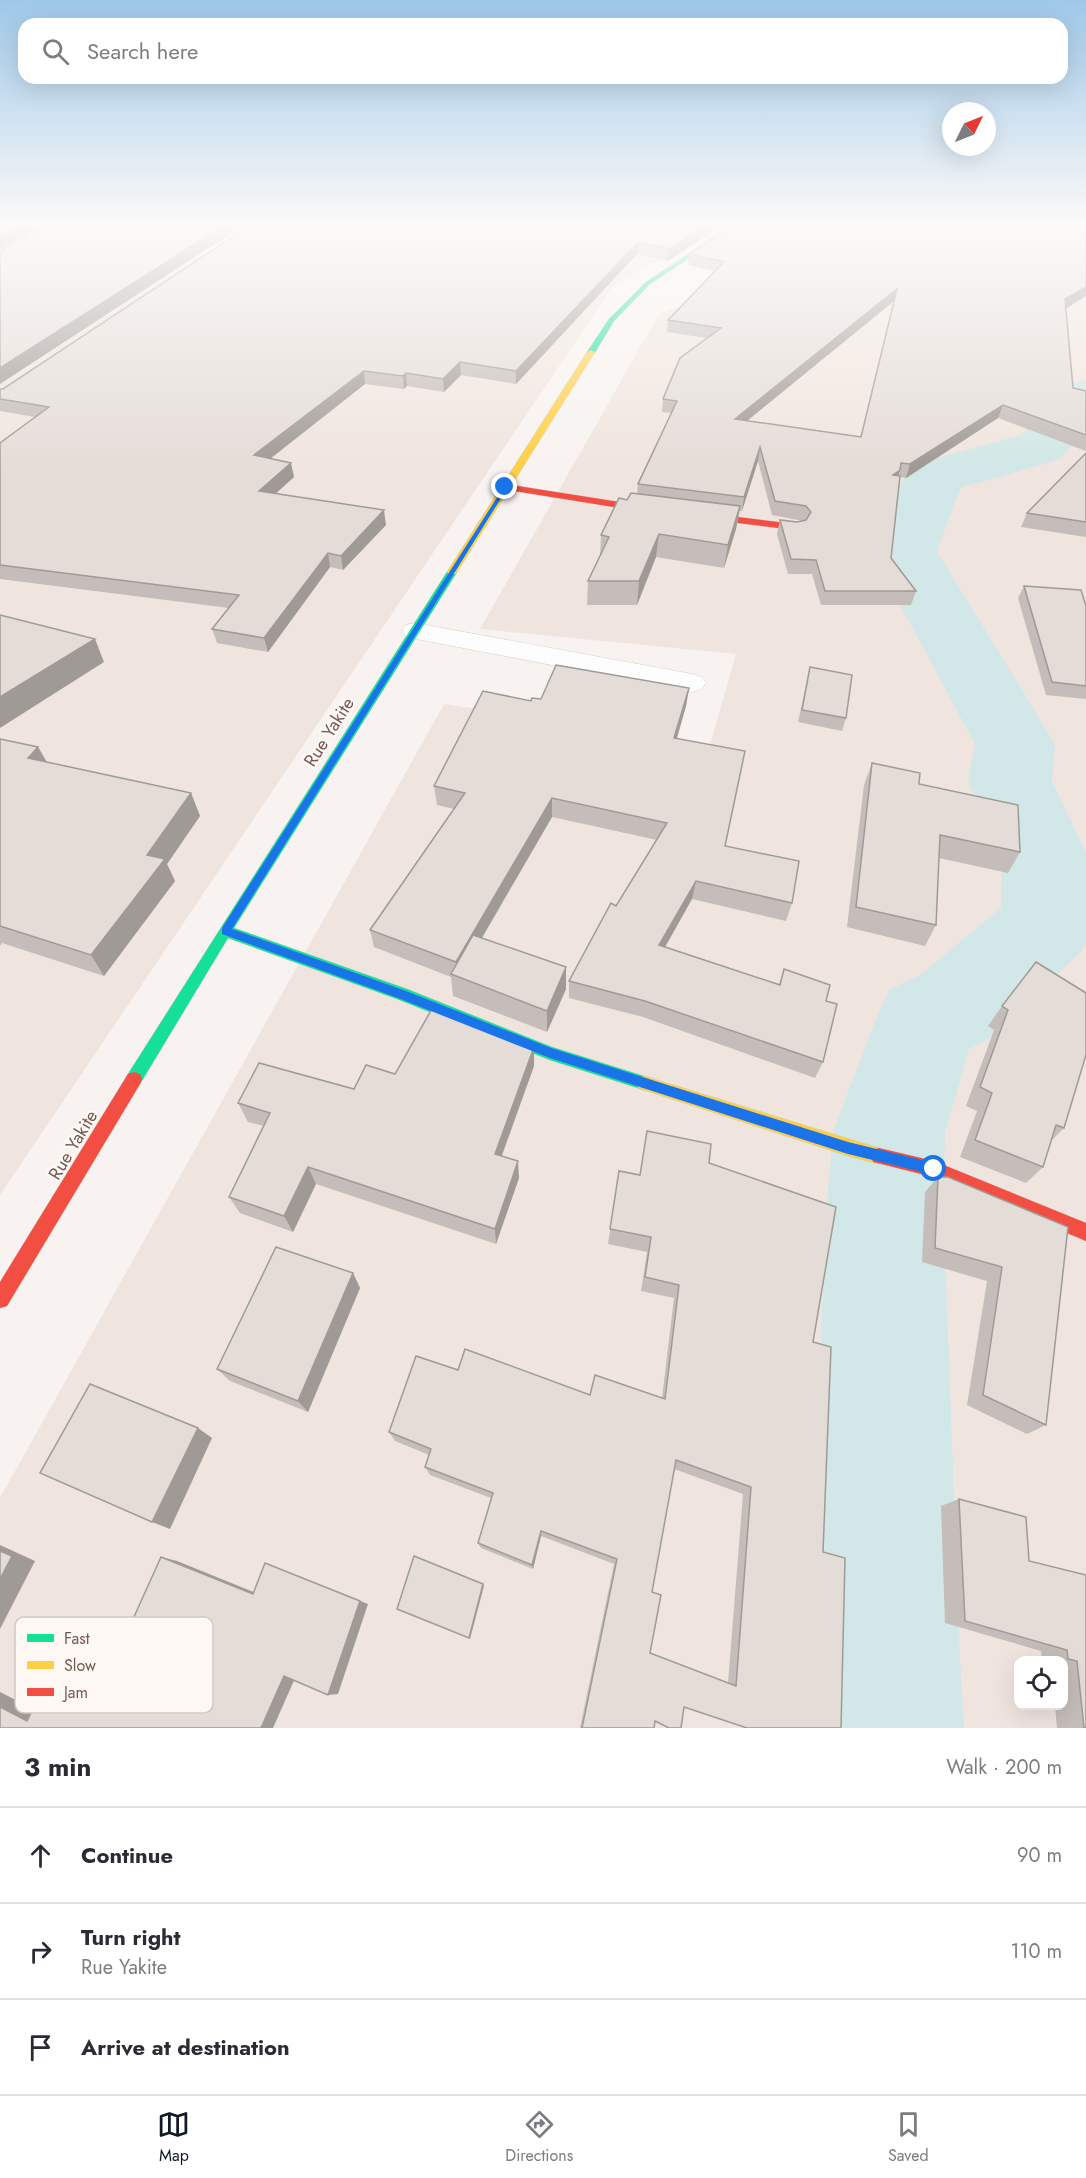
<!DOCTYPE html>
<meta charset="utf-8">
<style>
:root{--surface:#fff;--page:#f7f7f7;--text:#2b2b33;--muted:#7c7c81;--line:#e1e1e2;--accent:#111827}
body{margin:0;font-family:Jost,sans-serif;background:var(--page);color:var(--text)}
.controls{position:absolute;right:18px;bottom:18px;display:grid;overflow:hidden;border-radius:12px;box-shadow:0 6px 24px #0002}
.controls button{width:54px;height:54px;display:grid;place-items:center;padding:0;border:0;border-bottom:2px solid var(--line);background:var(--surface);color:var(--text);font:30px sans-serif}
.compass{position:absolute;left:942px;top:102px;width:54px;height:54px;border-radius:50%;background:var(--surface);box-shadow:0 6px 24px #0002;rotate:47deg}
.stop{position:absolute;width:18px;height:18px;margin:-14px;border:4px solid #1a73e8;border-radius:50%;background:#fff}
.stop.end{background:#1a73e8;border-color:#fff;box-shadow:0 2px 6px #0008}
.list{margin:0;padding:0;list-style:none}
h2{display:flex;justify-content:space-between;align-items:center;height:78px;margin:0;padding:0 24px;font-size:26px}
h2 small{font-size:20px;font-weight:400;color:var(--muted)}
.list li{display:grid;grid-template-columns:39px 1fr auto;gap:18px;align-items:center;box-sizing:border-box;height:96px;padding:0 24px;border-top:2px solid var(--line)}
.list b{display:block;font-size:22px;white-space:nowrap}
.list p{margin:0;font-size:20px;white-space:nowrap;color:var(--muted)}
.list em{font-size:20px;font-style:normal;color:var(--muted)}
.icon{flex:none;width:33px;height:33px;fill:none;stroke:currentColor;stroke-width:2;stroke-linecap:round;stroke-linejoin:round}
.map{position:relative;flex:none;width:1086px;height:1728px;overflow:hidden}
.search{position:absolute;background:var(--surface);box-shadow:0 6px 24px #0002;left:18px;right:18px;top:18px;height:66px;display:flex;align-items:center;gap:15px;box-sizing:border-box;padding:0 21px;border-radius:18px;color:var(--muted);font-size:22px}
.sheet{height:366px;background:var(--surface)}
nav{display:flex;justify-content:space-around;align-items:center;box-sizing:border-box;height:84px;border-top:2px solid var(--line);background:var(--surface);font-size:16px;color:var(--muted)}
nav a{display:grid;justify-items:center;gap:3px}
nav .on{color:var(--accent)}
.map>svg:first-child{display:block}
</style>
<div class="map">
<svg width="1086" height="1728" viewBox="0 0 1086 1728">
<rect width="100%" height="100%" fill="#f8f3f0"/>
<g fill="#f0e5de" fill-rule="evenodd">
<path d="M 0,226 L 725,226 L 613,286 L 0,1195 Z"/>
<path d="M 1086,226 L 1086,1728 L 0,1728 L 0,1498 L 444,704 L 710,745 L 736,654 L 480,629 L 659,314 L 686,304 ZM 1018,1660 L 1064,1660 L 1064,1706 L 1018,1706 Z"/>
</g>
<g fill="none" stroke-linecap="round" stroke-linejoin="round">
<path fill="#d2e7e7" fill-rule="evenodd" d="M 1086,380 L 1086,429 L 1061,459 L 960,488 L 937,551 L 1055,744 L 1052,781 L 1086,853 L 1086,942 L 1082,951 L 992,1037 L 969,1049 L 945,1132 L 943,1203 L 960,1657 L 964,1728 L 806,1728 L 806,1657 L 827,1203 L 833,1132 L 875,1021 L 890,989 L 920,975 L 1001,908 L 1002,866 L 968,781 L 975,744 L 871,551 L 905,477 L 914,464 L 1021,435 L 1067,385 Z"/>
<defs>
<path id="street" d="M 415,623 L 692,674 L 702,677 L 706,683 L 702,689 L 692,692 L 406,637 L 402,631 L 406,625 Z"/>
<g id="fast">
<path d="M 731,226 L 739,226 L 650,284 L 614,321 L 594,354 L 588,354 L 587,352 L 609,319 L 646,282 Z"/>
<path d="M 452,569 L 457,572 L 234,928 L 407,989 L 552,1047 L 650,1078 L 652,1083 L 650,1088 L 644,1090 L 550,1060 L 397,999 L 228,938 L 140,1084 L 134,1086 L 128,1084 L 126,1079 L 128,1074 L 447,572 Z"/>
</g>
<g id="slow">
<path d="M 591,350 L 595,352 L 457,572 L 456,574 L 448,574 L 447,572 L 587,352 Z"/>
<path d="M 644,1076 L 879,1148 L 885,1150 L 887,1156 L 885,1162 L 879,1164 L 848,1156 L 644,1090 L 638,1088 L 636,1083 L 638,1078 Z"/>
</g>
<g id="jam">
<path d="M 505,484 L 626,503 L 794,524 L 799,527 L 794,530 L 626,509 L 502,489 L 502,485 Z"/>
<path d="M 134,1072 L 140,1074 L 142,1079 L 140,1084 L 7,1306 L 0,1308 L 0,1282 L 128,1074 Z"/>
<path d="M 879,1148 L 934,1161 L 1086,1223 L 1086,1241 L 933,1177 L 873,1162 L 871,1156 L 873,1150 Z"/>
</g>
</defs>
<use href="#street" stroke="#d6cfcc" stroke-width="1"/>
<use href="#fast" stroke="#d7cfcc" stroke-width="1"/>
<use href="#slow" stroke="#d7cfcc" stroke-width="1"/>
<use href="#jam" stroke="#d7cfcc" stroke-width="1"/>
<use href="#street" fill="#fefdfd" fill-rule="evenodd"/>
<use href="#fast" fill="#16e098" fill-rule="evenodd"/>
<use href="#slow" fill="#ffcf43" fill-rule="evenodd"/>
<use href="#jam" fill="#f24e42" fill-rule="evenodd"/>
</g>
<g fill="#c4bdb9" fill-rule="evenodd">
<path d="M 249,226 L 720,226 L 668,261 L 637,254 L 516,384 L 461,375 L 444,392 L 407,386 L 404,389 L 365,384 L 270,459 L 294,477 L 275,494 L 386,525 L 343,570 L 330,567 L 268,652 L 217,643 L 212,629 L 229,608 L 0,579 L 0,443 L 35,417 L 0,411 L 0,389 L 3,389 Z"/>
<path d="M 1086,226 L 1086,296 L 1066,308 L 1073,388 L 1086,391 L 1086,451 L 998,418 L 906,478 L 900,477 L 891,558 L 916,591 L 911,605 L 821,605 L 812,574 L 788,574 L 777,534 L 780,520 L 797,522 L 803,521 L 772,515 L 758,461 L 742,511 L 740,511 L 736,529 L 724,568 L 656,557 L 637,605 L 587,605 L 588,581 L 600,557 L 601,535 L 627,500 L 637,493 L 638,484 L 671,413 L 662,412 L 663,399 L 706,338 L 667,332 L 668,320 L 714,271 L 688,265 L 690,254 ZM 894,301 L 861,437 L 747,421 Z"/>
<path d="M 1086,453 L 1086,537 L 1021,527 L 1027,513 Z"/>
<path d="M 1024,586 L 1086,606 L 1086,699 L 1046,695 L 1018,598 Z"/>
<path d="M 810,667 L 846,718 L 842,731 L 798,722 Z"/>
<path d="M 689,688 L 686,706 L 677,739 L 725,846 L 792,903 L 786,921 L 692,899 L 665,947 L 779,984 L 784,969 L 826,1001 L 823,1062 L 815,1078 L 643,1017 L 569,998 L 569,981 L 657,840 L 552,817 L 482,938 L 566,989 L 547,1032 L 453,996 L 451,977 L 374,947 L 370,930 L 454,809 L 437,805 L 434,786 L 531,701 L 541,699 Z"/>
<path d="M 0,739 L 38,747 L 46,762 L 191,793 L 200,816 L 167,864 L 175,881 L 104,976 L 2,943 L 0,946 Z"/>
<path d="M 872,763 L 919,784 L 1020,852 L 1008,873 L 939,858 L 936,925 L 925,946 L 847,927 L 864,785 Z"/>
<path d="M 1036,962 L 1064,1128 L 1050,1142 L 1043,1167 L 1026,1183 L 960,1157 L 977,1111 L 966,1106 L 994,1030 L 988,1026 L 1002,1006 Z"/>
<path d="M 534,1066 L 502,1156 L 519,1178 L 496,1244 L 316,1184 L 293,1232 L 240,1213 L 229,1197 L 264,1126 L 248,1122 L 238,1103 L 354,1089 L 395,1074 Z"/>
<path d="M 647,1131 L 709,1163 L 813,1342 L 823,1552 L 841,1728 L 684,1707 L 655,1721 L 654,1728 L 580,1728 L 614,1564 L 541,1536 L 533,1569 L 481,1548 L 478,1543 L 491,1498 L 430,1475 L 425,1467 L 429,1455 L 395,1441 L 389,1432 L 458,1370 L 590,1395 L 662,1398 L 674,1298 L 641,1291 L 647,1252 L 608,1244 L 619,1171 L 640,1175 ZM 674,1469 L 743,1494 L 728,1683 L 650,1653 L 652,1592 Z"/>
<path d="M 938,1177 L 1068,1227 L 1046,1425 L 1027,1434 L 967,1405 L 987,1281 L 922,1262 L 925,1192 Z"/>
<path d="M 353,1273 L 360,1288 L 308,1412 L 230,1381 L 217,1369 Z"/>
<path d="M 959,1499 L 1029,1561 L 1086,1575 L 1086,1728 L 1057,1728 L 1055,1706 L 1064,1706 L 1064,1660 L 1048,1660 L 1042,1659 L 1041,1651 L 945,1623 L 941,1506 Z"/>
</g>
<g fill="#a09a96">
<path d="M 17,226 L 42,226 L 0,249 L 0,236 Z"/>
<path d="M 223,226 L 242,226 L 0,384 L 0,368 Z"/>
<path d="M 704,226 L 720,226 L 668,261 L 669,249 Z"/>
<path d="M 638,242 L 637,254 L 516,384 L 516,371 Z"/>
<path d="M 1086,287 L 1086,296 L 1060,312 L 1065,299 Z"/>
<path d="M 897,289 L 894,301 L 732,433 L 735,419 Z"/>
<path d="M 460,362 L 461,375 L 444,392 L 443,379 Z"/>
<path d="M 364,371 L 365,384 L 257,469 L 254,455 Z"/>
<path d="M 406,373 L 407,386 L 404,389 L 403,376 Z"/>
<path d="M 1003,405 L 998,418 L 906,478 L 910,464 Z"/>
<path d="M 760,447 L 758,461 L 742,511 L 744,497 Z"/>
<path d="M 291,463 L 294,477 L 263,505 L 259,491 Z"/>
<path d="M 900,470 L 896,484 L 893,475 Z"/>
<path d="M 740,506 L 736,529 L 724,568 L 728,545 Z"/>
<path d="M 384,510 L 386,525 L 343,570 L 341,556 Z"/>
<path d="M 659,534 L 656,557 L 637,605 L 639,581 Z"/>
<path d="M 328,553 L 330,567 L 268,652 L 264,638 Z"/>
<path d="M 95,639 L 104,662 L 0,728 L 0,697 Z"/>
<path d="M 689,688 L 686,706 L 671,757 L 674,738 Z"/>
<path d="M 38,747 L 51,769 L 28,758 Z"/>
<path d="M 191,793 L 200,816 L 167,864 L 175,881 L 104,976 L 91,955 L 147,855 Z"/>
<path d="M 552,798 L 552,817 L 459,977 L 457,977 L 456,962 Z"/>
<path d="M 696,881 L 692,899 L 656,963 L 659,945 Z"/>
<path d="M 566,967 L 566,989 L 547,1032 L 547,1011 Z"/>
<path d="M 534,1047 L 534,1066 L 496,1171 L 495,1154 Z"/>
<path d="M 518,1161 L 519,1178 L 496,1244 L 495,1229 Z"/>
<path d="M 308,1167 L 316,1184 L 293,1232 L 284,1216 Z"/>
<path d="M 353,1273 L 360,1288 L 308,1412 L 298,1401 Z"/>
<path d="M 198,1428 L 212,1438 L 170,1529 L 152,1522 Z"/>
<path d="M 541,1531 L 541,1536 L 533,1569 L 532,1565 Z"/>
<path d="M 0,1545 L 35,1561 L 0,1629 Z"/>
<path d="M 161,1557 L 177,1561 L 266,1597 L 253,1594 Z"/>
<path d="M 265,1563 L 368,1604 L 338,1694 L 328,1695 Z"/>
<path d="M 483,1584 L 484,1586 L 470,1639 L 469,1638 Z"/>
<path d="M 77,1619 L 98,1621 L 143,1640 L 124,1639 Z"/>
<path d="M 284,1676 L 296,1676 L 273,1728 L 261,1728 Z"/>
<path d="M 0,1692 L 51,1718 L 27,1721 L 0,1707 Z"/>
</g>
<g fill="#e4dcd7" stroke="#a09a96" stroke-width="1.5" fill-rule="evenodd">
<path d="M 0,226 L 17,226 L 0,236 Z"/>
<path d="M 45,226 L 223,226 L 0,368 L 0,251 Z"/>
<path d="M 249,226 L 704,226 L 669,249 L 638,242 L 516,371 L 460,362 L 443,379 L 406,373 L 403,376 L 364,371 L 254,455 L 291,463 L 259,491 L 384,510 L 341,556 L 328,553 L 264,638 L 212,629 L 239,595 L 0,565 L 0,443 L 49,407 L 0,399 L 0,389 L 3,389 Z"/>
<path d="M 731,226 L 1086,226 L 1086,287 L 1065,299 L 1073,388 L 1086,391 L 1086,435 L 1003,405 L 910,464 L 901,463 L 900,470 L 893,475 L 900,476 L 891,558 L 916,591 L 825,591 L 816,560 L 791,559 L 780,520 L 797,522 L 806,520 L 811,512 L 806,506 L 775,501 L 760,447 L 744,497 L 638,484 L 677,401 L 663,399 L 680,358 L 721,328 L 668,320 L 724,262 L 690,254 ZM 897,289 L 861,437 L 735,419 Z"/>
<path d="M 1086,453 L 1086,522 L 1027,513 Z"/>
<path d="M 631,493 L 740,506 L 728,545 L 659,534 L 639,581 L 588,581 L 609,537 L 601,535 L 619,498 L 627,500 Z"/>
<path d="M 1024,586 L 1081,590 L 1086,606 L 1086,686 L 1052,682 Z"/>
<path d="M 0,615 L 95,639 L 0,697 Z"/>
<path d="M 556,665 L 689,688 L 674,738 L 745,751 L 725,846 L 799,861 L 792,903 L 696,881 L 659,945 L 780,985 L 784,969 L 830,985 L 826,1001 L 837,1004 L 823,1062 L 645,1001 L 569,981 L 611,903 L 616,906 L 667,823 L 552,798 L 456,962 L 370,930 L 465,793 L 434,786 L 483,691 L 531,701 L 532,698 L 541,699 Z"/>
<path d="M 810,667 L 852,675 L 846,718 L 802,710 Z"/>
<path d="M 0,739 L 38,747 L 28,758 L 191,793 L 147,855 L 165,859 L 91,955 L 0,926 Z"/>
<path d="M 872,763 L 920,773 L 919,784 L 1018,805 L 1020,852 L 940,835 L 936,925 L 856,907 Z"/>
<path d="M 473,935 L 566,967 L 547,1011 L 451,974 Z"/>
<path d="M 1036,962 L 1086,993 L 1086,1055 L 1064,1128 L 1056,1125 L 1043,1167 L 975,1140 L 992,1093 L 980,1087 L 1008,1010 L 1002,1006 Z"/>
<path d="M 433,1007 L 534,1047 L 495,1154 L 518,1161 L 495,1229 L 308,1167 L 284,1216 L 229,1197 L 270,1113 L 238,1103 L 259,1063 L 354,1089 L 366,1065 L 395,1074 Z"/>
<path d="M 647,1131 L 711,1144 L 709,1163 L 836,1207 L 813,1342 L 831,1347 L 823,1552 L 845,1558 L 841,1728 L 747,1728 L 684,1707 L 681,1728 L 669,1728 L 655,1721 L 654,1728 L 582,1728 L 617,1559 L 541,1531 L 532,1565 L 478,1543 L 493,1493 L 425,1467 L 431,1449 L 389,1432 L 416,1356 L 458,1370 L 465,1349 L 590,1395 L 595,1375 L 665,1399 L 679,1285 L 645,1277 L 651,1237 L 610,1229 L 619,1171 L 640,1175 ZM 676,1460 L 751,1487 L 736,1686 L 650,1653 L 661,1595 L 652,1592 Z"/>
<path d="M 938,1177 L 948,1177 L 1068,1227 L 1046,1425 L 983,1395 L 1002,1267 L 935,1248 Z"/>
<path d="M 276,1247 L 353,1273 L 298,1401 L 217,1369 Z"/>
<path d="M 90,1384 L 198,1428 L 152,1522 L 40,1473 Z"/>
<path d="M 959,1499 L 1026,1517 L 1029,1561 L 1086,1575 L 1086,1728 L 1084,1728 L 1077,1661 L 1068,1659 L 1067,1650 L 965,1621 Z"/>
<path d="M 0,1551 L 12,1556 L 0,1579 Z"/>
<path d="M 414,1556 L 483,1584 L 469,1638 L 397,1609 Z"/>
<path d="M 161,1557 L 253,1594 L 265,1563 L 360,1601 L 328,1695 L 284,1676 L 261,1728 L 0,1728 L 0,1707 L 27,1721 L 77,1619 L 124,1639 Z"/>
</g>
<linearGradient id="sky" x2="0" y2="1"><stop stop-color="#9fc8e8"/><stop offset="0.48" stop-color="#fcfaf8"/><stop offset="1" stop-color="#fcfaf8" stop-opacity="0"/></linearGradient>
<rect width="1086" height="468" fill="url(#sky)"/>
<path fill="#1a73e8" d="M 505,485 L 508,487 L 232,929 L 406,991 L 551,1048 L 848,1142 L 934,1163 L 940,1169 L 938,1174 L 934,1175 L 848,1154 L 550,1058 L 398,998 L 222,934 L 222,928 Z"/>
<g text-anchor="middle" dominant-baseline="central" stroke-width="5" stroke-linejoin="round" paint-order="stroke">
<g font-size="18" fill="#745951" stroke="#fdf8f3">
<text transform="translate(329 732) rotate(-58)">Rue Yakite</text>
<text transform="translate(73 1145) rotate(-59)">Rue Yakite</text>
</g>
</g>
<rect x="15" y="1617" width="198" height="96" rx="9" fill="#fdf8f3" stroke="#d4c8c2" stroke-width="1.5"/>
<rect x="27" y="1634" width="27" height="8" fill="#16e098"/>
<rect x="27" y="1661" width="27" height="8" fill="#ffcf43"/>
<rect x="27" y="1688" width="27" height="8" fill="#f24e42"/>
<g font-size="16" fill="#745951">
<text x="64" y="1644">Fast</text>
<text x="64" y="1671">Slow</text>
<text x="64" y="1698">Jam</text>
</g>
</svg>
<div class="controls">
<button><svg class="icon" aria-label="locate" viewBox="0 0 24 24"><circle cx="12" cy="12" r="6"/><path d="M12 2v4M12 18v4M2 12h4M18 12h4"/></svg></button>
</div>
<svg class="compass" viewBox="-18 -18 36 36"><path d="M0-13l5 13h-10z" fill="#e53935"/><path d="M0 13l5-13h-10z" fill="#7c7c81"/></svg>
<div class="stop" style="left:934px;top:1169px"></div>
<div class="stop end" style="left:505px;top:487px"></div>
<div class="search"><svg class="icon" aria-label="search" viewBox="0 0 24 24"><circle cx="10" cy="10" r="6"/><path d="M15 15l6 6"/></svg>Search here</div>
</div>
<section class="sheet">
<h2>3 min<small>Walk · 200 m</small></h2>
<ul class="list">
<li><svg class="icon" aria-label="ahead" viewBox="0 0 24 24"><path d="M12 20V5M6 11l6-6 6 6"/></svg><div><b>Continue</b></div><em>90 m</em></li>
<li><svg class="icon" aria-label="right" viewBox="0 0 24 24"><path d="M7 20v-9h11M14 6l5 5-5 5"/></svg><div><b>Turn right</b><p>Rue Yakite</p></div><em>110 m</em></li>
<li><svg class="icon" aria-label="arrive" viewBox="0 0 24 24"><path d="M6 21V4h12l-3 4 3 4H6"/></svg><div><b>Arrive at destination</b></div></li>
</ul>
</section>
<nav>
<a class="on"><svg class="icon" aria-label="map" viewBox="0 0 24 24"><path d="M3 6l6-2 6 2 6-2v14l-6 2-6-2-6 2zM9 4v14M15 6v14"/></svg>Map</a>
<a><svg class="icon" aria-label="directions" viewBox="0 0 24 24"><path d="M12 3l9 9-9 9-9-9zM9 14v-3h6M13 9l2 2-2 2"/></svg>Directions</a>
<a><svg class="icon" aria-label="saved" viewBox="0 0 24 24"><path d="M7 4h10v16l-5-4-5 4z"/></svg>Saved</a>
</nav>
